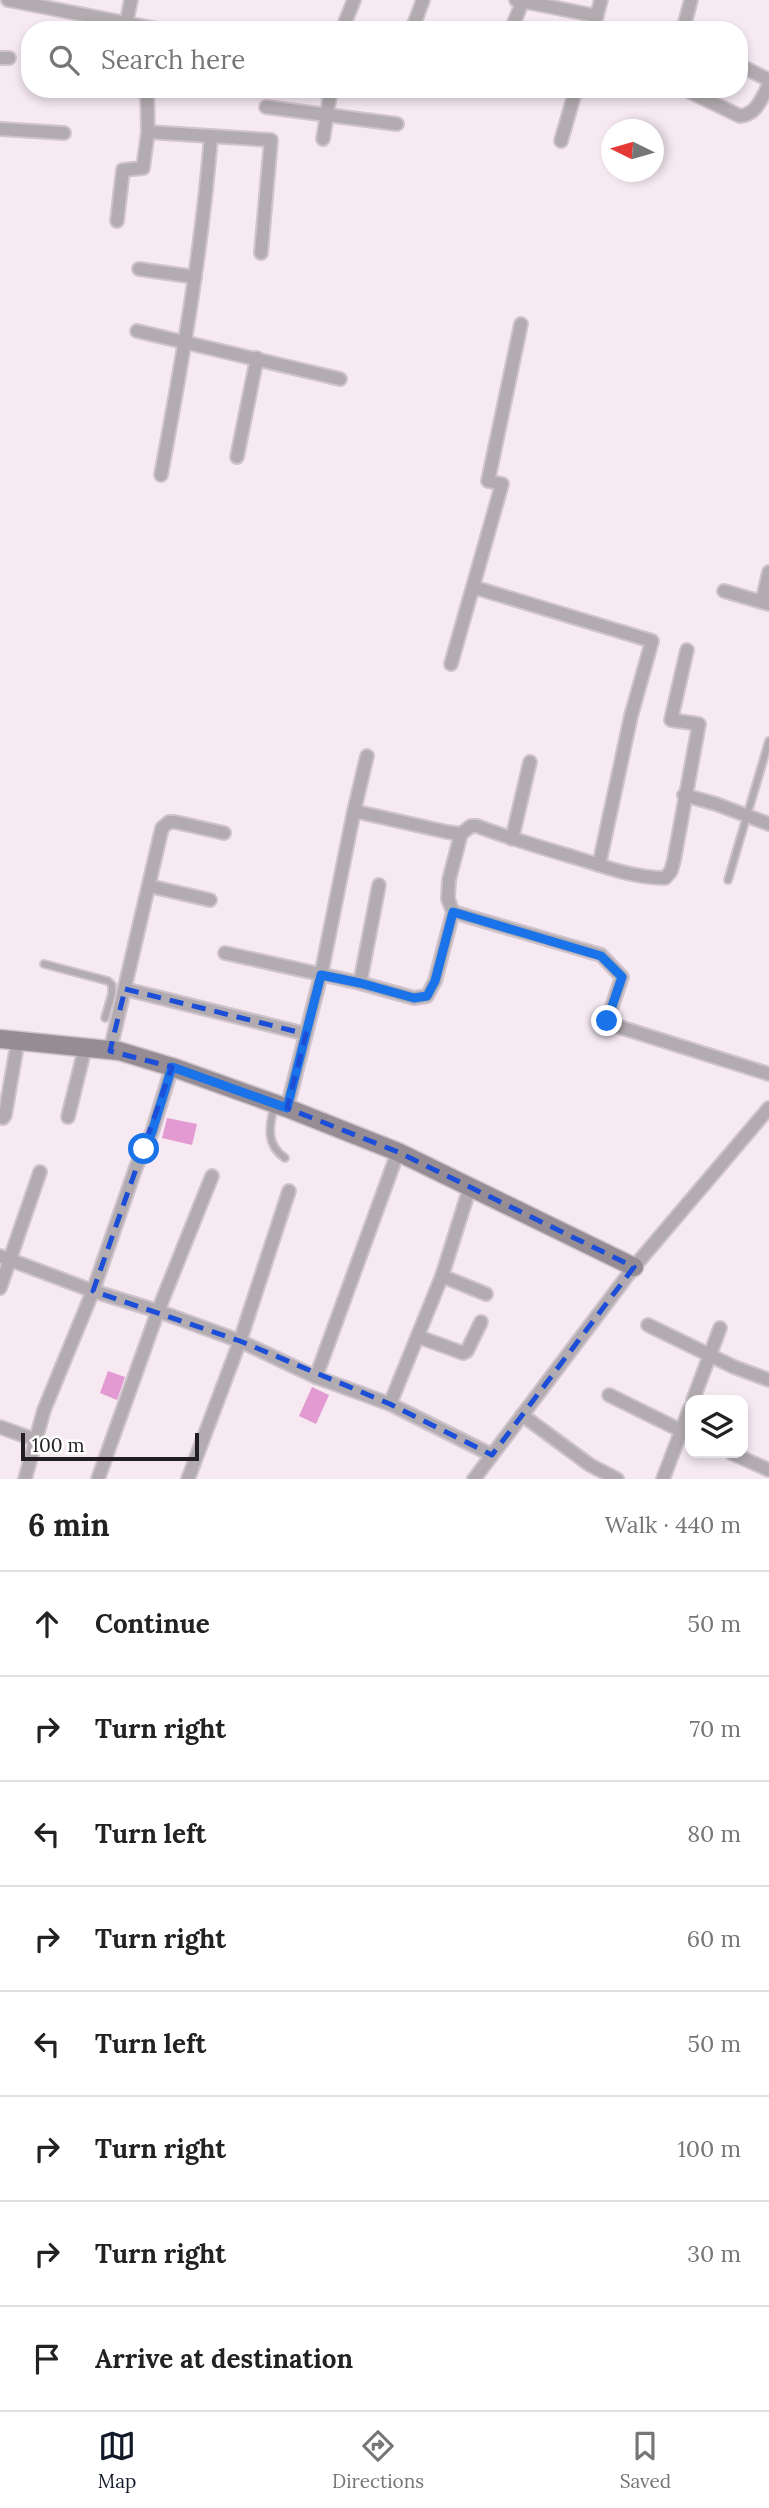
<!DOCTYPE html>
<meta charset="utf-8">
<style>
:root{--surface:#fff;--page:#f2f2f2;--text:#222;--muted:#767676;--line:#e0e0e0;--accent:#111827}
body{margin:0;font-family:Lora,serif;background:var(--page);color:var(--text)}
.controls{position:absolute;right:21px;bottom:21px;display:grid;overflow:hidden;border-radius:14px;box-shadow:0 4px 10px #0003}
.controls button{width:63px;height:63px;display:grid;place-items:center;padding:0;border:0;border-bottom:2px solid var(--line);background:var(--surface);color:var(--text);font:35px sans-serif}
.compass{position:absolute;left:601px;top:119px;width:63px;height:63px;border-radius:50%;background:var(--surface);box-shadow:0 4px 10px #0003;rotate:275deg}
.scale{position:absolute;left:21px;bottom:18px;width:178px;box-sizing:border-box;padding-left:7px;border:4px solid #231e21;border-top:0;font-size:19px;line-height:24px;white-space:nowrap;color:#231e21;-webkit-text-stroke:5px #fff;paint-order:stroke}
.stop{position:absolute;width:21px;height:21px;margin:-16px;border:5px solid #1a73e8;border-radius:50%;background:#fff}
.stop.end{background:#1a73e8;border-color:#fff;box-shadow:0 2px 7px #0008}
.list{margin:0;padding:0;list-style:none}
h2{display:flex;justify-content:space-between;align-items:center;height:91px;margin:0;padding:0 28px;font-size:30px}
h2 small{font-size:23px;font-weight:400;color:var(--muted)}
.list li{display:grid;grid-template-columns:46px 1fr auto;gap:21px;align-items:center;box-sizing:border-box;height:105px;padding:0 28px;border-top:2px solid var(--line)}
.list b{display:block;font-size:26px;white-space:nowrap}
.list em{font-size:23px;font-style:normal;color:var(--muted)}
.icon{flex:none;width:38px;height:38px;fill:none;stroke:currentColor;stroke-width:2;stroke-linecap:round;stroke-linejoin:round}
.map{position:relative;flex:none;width:769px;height:1479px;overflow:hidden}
.search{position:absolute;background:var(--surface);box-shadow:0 4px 10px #0003;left:21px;right:21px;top:21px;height:77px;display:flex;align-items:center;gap:18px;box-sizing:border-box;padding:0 24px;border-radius:28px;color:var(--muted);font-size:26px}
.sheet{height:931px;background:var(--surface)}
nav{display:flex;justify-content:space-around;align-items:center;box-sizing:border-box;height:98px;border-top:2px solid var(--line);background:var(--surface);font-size:19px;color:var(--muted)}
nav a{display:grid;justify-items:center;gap:4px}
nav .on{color:var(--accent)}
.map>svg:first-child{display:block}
</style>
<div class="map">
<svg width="769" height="1479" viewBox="0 0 769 1479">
<rect width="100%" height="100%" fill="#f6e9f2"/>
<g fill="#e399d1">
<path d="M 167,1118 L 197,1124 L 192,1145 L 162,1138 Z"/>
<path d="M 108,1371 L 125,1377 L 117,1400 L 100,1393 Z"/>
<path d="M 312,1387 L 329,1395 L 316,1424 L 299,1416 Z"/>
</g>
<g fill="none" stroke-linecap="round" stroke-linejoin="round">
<defs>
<g id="lane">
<path d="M 728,880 L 769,741"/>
<path d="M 44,964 L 108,981 L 112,985 L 112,994 L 105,1018"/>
<path d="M 274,1107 C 269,1127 266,1145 285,1158"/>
</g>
<g id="street">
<path d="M 8,0 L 162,30"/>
<path d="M 516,0 L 597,16"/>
<path d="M 126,25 L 131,0"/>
<path d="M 342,30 L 354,0"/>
<path d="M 412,30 L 423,0"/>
<path d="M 511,30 L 522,3"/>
<path d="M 593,30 L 601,0"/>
<path d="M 683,30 L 691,0"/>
<path d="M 0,58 L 9,58"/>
<path d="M 739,65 L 769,80"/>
<path d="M 147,89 L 148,132 L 271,140 L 261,253"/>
<path d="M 475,89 L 481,89"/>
<path d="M 684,89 L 740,116 C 757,114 761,99 769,85"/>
<path d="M 266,107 L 397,124"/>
<path d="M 0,129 L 64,133"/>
<path d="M 323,139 L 331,89"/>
<path d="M 561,141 L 576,89"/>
<path d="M 117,221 L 123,170 L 143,168 L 148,132"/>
<path d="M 139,269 L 195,277"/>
<path d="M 137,331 L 340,379"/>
<path d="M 237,457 L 257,358"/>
<path d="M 161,475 C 182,362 202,250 211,136"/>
<path d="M 473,587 L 652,641 L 631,716 L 599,865"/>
<path d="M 724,591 L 769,604"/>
<path d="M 762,602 L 769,572"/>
<path d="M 451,664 L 502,484 L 488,481 L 521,324"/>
<path d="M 684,795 L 716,804 L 769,824"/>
<path d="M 354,811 L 447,832 L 461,834 L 471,826 L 477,826 C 511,839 546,849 580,859 C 608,868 636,878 665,878 L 671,871 L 674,860 L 699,724 L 671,720 L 687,650"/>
<path d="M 512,839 L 530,762"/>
<path d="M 149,886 L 210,900"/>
<path d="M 453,912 L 601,955 L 622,977 L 607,1021 L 610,1024 L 769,1074"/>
<path d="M 225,953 L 360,983 L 414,998 L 427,996 L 435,981 L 453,912 L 448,899 L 449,880 L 461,834"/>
<path d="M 360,983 L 379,885"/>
<path d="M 125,989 L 306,1034"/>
<path d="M 110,1051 L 162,828 L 169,822 L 175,822 L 224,833"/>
<path d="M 287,1108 L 321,975 L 354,811 L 367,756"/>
<path d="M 68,1117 L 85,1048"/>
<path d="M 3,1118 L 5,1115 L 18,1040"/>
<path d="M 0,1256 L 93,1291 L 158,1311 L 240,1341 L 316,1377 L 390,1404 L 492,1455"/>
<path d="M 442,1276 L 486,1294"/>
<path d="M 0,1288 L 40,1172"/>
<path d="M 648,1325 L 734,1367 L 769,1380"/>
<path d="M 419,1337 L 463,1353 L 467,1351 L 481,1322"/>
<path d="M 316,1377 L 398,1152"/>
<path d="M 609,1395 L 690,1435"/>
<path d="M 693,1400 L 720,1328"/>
<path d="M 390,1404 L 442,1276 L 470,1187"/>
<path d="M 522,1415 L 590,1465 L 617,1479"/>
<path d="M 0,1427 L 36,1440"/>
<path d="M 731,1453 L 769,1470"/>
<path d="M 25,1479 L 44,1410 L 93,1291 L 136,1167 L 152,1132 L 172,1067"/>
<path d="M 98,1479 L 158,1311 L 212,1176"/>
<path d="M 188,1479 L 240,1341 L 289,1191"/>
<path d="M 474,1479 L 634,1267 L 769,1108"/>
<path d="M 663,1479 L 690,1408"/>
</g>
<path id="secondary" d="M 0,1039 L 119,1051 L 172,1067 L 287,1108 L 398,1152 L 634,1267"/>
</defs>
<use href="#lane" stroke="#d0c4cc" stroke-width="10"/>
<use href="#street" stroke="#d0c4cc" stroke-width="16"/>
<use href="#secondary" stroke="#d0c4cc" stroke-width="21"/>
<use href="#lane" stroke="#b2acb0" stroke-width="6"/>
<use href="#street" stroke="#b2acb0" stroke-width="12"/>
<use href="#secondary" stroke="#958d93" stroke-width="18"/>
</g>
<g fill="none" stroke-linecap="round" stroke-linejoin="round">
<path stroke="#1a73e8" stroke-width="9" d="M 144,1149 L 152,1132 L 172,1067 L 287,1108 L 321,975 L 360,983 L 414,998 L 427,996 L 435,981 L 453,912 L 601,956 L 622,977 L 607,1021"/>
</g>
<path fill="none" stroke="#1d4ed8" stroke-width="5" stroke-dasharray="14 9" stroke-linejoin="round" d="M 125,989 L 306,1034 L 287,1108 L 398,1152 L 634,1267 L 492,1455 L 390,1404 L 240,1341 L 93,1291 L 172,1067 L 110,1051 Z"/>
</svg>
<div class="controls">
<button><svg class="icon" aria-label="layers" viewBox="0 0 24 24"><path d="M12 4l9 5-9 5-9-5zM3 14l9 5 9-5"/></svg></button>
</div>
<svg class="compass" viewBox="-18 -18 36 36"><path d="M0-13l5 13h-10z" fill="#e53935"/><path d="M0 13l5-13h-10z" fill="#767676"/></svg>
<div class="scale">100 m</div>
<div class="stop" style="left:144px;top:1149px"></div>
<div class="stop end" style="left:607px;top:1021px"></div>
<div class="search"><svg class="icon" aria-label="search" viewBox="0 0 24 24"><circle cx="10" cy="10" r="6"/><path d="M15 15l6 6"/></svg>Search here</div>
</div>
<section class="sheet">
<h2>6 min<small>Walk · 440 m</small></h2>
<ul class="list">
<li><svg class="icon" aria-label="ahead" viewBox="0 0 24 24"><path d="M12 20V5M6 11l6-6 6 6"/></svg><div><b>Continue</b></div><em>50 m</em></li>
<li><svg class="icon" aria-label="right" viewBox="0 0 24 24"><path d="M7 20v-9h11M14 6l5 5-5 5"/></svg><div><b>Turn right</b></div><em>70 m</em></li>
<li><svg class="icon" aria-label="left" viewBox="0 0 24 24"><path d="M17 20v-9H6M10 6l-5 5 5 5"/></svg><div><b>Turn left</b></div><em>80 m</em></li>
<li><svg class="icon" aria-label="right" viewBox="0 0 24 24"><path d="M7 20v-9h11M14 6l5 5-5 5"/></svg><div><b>Turn right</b></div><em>60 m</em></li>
<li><svg class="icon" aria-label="left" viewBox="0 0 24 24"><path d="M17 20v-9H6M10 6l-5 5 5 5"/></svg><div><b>Turn left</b></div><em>50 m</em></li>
<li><svg class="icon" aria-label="right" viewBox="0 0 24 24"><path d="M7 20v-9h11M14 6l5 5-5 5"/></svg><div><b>Turn right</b></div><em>100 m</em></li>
<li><svg class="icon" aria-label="right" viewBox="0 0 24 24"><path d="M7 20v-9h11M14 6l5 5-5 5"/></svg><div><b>Turn right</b></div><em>30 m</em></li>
<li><svg class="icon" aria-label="arrive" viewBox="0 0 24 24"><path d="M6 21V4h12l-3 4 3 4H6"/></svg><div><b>Arrive at destination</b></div></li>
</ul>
</section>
<nav>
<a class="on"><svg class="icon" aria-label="map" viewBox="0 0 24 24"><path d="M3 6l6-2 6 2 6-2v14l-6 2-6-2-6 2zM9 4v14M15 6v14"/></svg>Map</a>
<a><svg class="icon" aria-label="directions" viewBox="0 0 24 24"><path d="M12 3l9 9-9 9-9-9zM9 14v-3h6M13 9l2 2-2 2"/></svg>Directions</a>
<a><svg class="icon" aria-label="saved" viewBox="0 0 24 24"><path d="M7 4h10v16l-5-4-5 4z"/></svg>Saved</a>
</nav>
